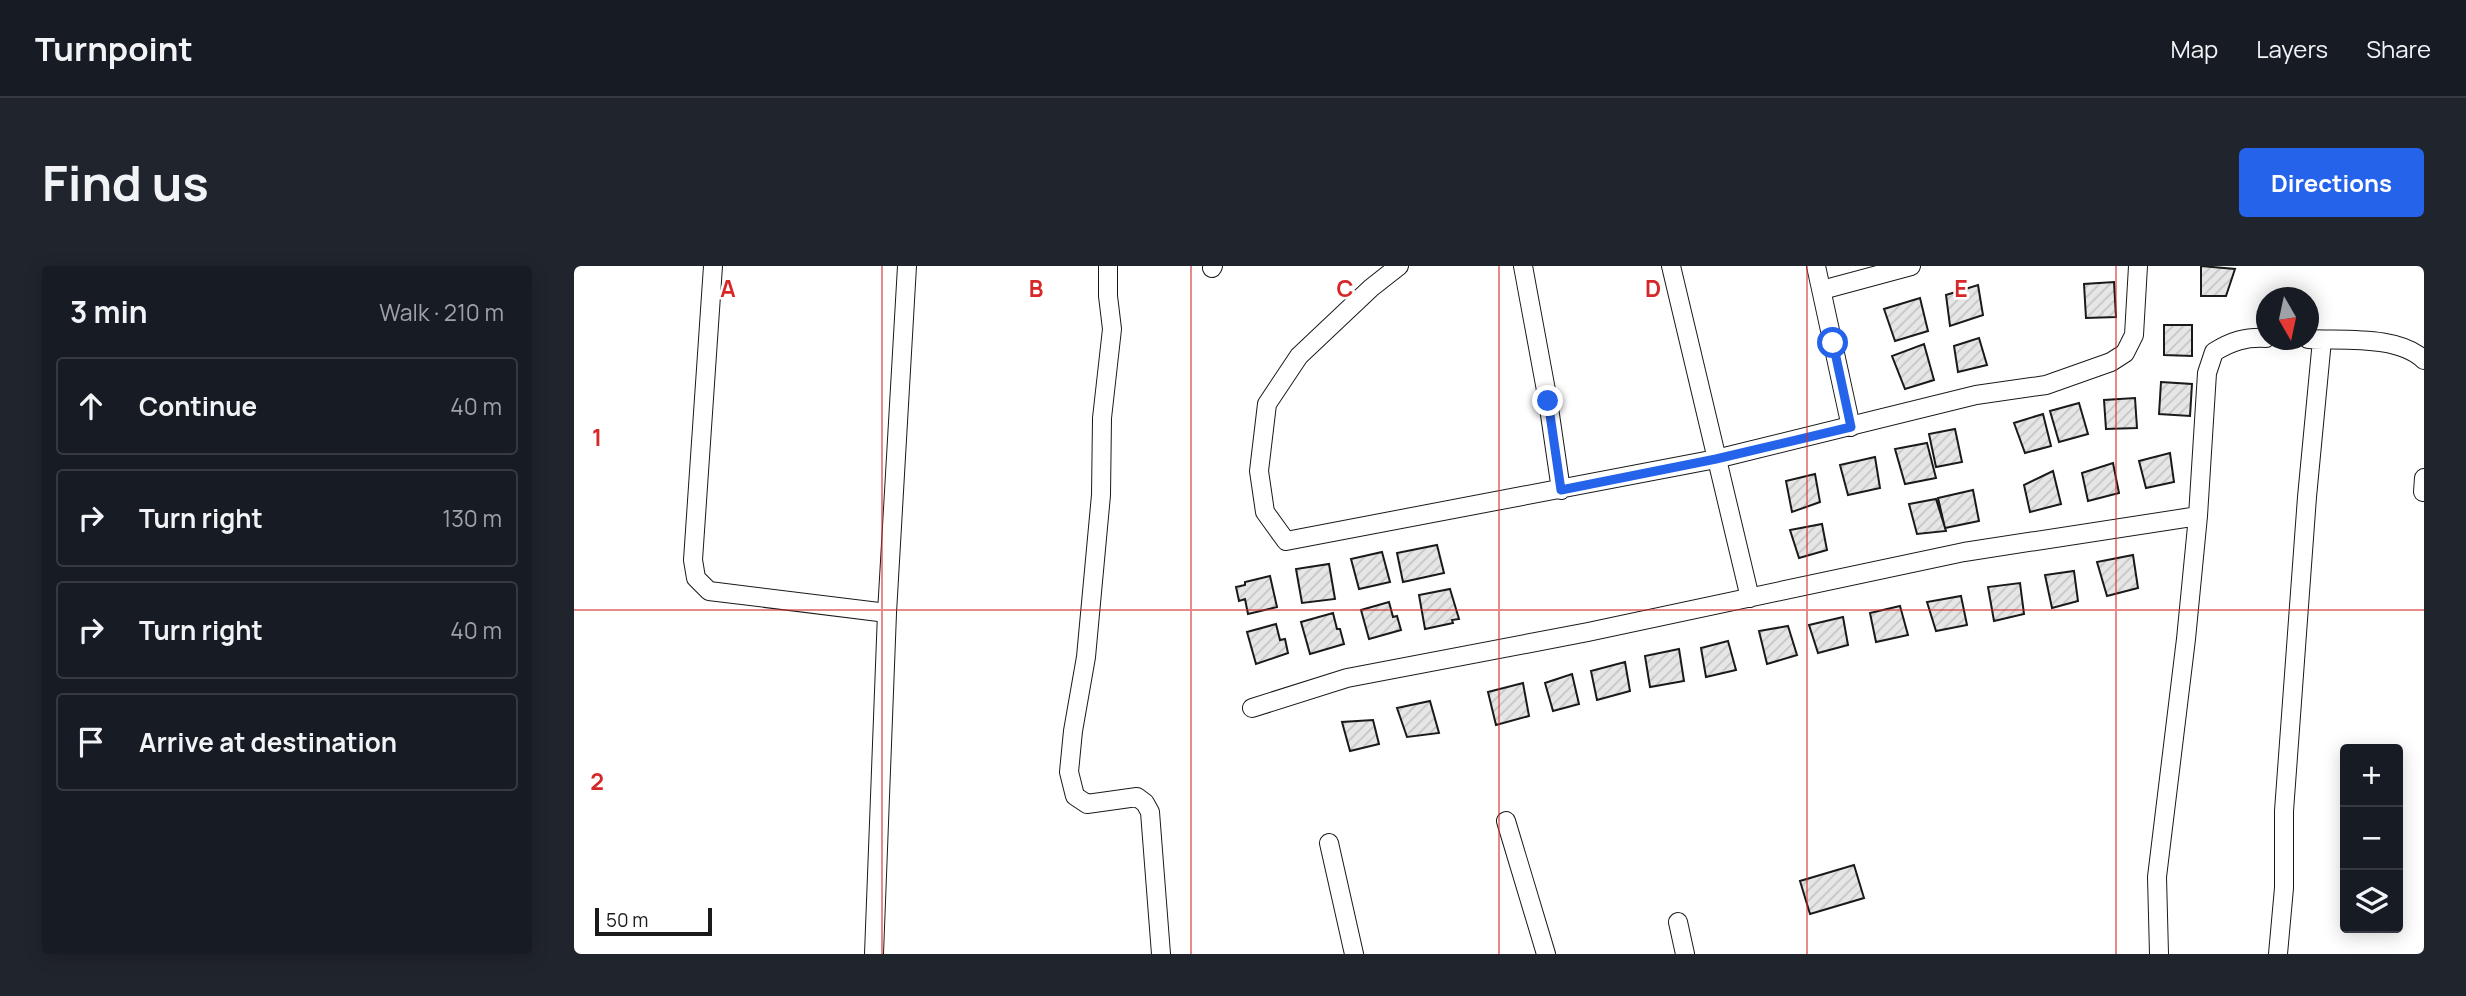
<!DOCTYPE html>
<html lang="en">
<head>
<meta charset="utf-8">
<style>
  body { margin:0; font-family:Manrope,sans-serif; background:#20242c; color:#f1f3f6 }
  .controls { position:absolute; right:21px; bottom:21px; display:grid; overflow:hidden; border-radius:7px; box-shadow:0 4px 18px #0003 }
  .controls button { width:63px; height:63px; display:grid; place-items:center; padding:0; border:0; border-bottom:2px solid #363941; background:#171b24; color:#f1f3f6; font:35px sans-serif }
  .compass { position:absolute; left:1682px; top:21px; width:63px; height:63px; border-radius:50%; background:#171b24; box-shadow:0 4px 18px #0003; rotate:171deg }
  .scale { position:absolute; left:21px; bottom:18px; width:117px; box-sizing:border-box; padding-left:7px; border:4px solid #1a1a1a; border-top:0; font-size:19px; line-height:24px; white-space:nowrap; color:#1a1a1a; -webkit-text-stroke:5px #fff; paint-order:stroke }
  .stop { position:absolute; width:21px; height:21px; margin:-16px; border:5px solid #2563eb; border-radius:50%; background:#fff }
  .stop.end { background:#2563eb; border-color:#fff; box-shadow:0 2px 7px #0008 }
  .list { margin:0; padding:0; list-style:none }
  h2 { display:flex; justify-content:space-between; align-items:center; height:91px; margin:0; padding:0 28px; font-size:30px }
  h2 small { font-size:23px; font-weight:400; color:#9ea1a6 }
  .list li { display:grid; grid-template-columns:46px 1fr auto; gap:21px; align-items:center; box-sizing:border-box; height:98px; margin:0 14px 14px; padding:0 14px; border:2px solid #363941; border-radius:7px }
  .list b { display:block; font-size:26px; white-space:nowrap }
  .list em { font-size:23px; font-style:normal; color:#9ea1a6 }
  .icon { flex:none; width:38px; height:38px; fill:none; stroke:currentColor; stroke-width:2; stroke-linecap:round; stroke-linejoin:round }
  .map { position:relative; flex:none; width:1850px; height:688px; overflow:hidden; border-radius:7px }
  header { display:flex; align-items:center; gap:42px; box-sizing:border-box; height:98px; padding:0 35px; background:#171b24; border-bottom:2px solid #363941 }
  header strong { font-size:33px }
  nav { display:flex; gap:38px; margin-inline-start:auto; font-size:24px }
  .intro { display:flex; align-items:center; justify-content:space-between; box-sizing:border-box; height:168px; padding:0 42px }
  h1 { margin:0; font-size:49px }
  .button { padding:18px 32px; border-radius:7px; background:#2563eb; color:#fff; font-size:24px; font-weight:700 }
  main { display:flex; gap:42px; padding:0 42px }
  aside { flex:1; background:#171b24; border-radius:7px; box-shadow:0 4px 18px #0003 }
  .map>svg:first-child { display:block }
  .building { fill:url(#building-hatch); stroke:#1a1a1a; stroke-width:2 }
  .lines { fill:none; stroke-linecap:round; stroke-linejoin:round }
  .minor-casing { stroke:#1a1a1a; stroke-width:20 }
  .minor { stroke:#fff; stroke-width:18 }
  .route { stroke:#2563eb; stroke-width:9 }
  .grid { fill:none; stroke:#d62828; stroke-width:2; stroke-opacity:0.55 }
  .grid-label { font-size:23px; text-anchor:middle; font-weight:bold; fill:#d62828; stroke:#fff; stroke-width:5; stroke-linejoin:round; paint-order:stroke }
</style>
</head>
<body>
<header>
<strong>Turnpoint</strong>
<nav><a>Map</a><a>Layers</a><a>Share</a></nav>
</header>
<div class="intro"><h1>Find us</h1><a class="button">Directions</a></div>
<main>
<aside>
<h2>3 min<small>Walk · 210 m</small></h2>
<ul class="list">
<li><svg class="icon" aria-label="ahead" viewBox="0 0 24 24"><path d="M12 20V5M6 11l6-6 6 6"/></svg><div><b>Continue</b></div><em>40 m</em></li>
<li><svg class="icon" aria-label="right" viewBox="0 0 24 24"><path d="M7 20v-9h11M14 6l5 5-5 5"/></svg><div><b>Turn right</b></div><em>130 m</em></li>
<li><svg class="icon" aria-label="right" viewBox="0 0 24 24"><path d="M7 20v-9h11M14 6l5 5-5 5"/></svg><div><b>Turn right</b></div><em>40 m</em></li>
<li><svg class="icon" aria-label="arrive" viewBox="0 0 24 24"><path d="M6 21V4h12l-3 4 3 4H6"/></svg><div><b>Arrive at destination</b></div></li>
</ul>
</aside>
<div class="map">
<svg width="1850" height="688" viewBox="0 0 1850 688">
  <defs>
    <pattern id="building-hatch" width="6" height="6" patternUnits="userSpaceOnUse" patternTransform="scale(1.75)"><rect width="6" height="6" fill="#e6e6e6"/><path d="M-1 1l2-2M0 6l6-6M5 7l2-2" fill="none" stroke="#c5c5c5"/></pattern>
  </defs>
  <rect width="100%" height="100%" fill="#fff"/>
  <path class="building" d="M1627 0 1661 3 1652 30H1627Z
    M1540 16 1542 51 1512 52 1510 18Z
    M1404 19 1409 49 1376 60 1372 29Z
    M1346 32 1354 65 1321 75 1310 43Z
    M1590 59H1618V90L1590 89Z
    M1405 72 1413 99 1384 106 1380 80Z
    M1350 78 1360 114 1331 123 1318 90Z
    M1587 116 1618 118 1616 150 1585 148Z
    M1561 132 1563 162 1532 163 1530 134Z
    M1505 137 1514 168 1485 176 1476 145Z
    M1469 148 1477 180 1451 187 1440 157Z
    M1381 163 1388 196 1362 201 1355 168Z
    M1353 177 1362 212 1331 218 1321 183Z
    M1596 187 1600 216 1572 222 1565 195Z
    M1301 191 1306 222 1274 229 1266 199Z
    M1539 197 1545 227 1514 235 1508 207Z
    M1479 205 1487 238 1456 246 1450 219Z
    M1241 208 1246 236 1218 246 1212 215Z
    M1399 224 1405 255 1371 262 1364 232Z
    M1362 233 1372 265 1343 268 1335 238Z
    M1248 258 1253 284 1225 292 1216 264Z
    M863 279 870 307 829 316 823 287Z
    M808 286 816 316 785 323 777 293Z
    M1559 289 1564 322 1533 330 1523 296Z
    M755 298 761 333 728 337 722 303Z
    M1500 305 1504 335 1478 342 1471 309Z
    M696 310 703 341 674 348 671 333 665 335 662 321 671 319V316Z
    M1446 317 1450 348 1420 355 1414 321Z
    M876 323 885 353 878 354 879 357 851 363 845 329Z
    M1387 330 1393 359 1362 365 1353 336Z
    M815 336 819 351 823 350 827 364 795 373 787 344Z
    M1326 340 1334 369 1302 376 1296 347Z
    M759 347 763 363H766L770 378 736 388 727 356Z
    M1269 351 1274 379 1244 387 1235 359Z
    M702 358 706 374 711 373 714 387 682 398 673 366Z
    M1214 360 1223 389 1193 398 1185 365Z
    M1154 375 1162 404 1132 411 1127 382Z
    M1105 383 1110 415 1076 421 1071 390Z
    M1051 396 1056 425 1023 434 1017 405Z
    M998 408 1005 438 979 445 971 417Z
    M949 417 955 450 922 459 914 426Z
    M856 435 865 467 833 471 823 442Z
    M799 454 805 478 776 485 768 456Z
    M1280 599 1290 632 1236 648 1226 615Z"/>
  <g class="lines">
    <g class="minor-casing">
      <path id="minor" d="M139 0 119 294 122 312 135 325 313 347
        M534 0V30L538 63 528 152 527 229 512 391 499 465 495 506 501 530 513 538 563 531 571 537 576 546 587 688
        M825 0 797 22 725 90 693 138 685 205 691 246 712 275 1142 193 1402 129 1472 119 1537 96 1551 87 1560 69 1564 0
        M949 0 974 135 987 224
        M1097 0 1176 332
        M1242 0 1277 161
        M638 2 639 0
        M1248 24 1337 0
        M1734 73C1769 75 1824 69 1850 94
        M1849 226 1850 212
        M678 442 773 412 1014 366 1390 286 1624 250
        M932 555 972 688
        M755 577 780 688
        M1104 656 1111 688
        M300 688 313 347 333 0
        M1585 688 1583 611 1612 373 1624 250 1633 107 1640 86C1658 75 1671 71 1692 72
        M1704 688 1710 622V545L1733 231 1748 74"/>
    </g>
    <use href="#minor" class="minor"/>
  </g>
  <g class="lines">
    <path class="route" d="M974 135 987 224 1142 193 1277 161 1259 77"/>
  </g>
  <path class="grid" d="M308 0V688M617 0V688M925 0V688M1233 0V688M1542 0V688M0 344H1850"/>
  <g class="grid-label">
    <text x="154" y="31">A</text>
    <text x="462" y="31">B</text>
    <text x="771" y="31">C</text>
    <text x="1079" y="31">D</text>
    <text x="1387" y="31">E</text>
    <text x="23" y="180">1</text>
    <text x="23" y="524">2</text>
  </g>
</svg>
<div class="controls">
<button>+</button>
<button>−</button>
<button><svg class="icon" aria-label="layers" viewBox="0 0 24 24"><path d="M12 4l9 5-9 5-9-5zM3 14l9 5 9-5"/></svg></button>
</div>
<svg class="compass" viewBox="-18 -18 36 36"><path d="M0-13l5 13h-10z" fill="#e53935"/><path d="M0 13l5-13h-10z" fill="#9ea1a6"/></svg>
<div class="scale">50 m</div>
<div class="stop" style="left:1259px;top:77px"></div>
<div class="stop end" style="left:974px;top:135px"></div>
</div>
</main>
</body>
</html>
